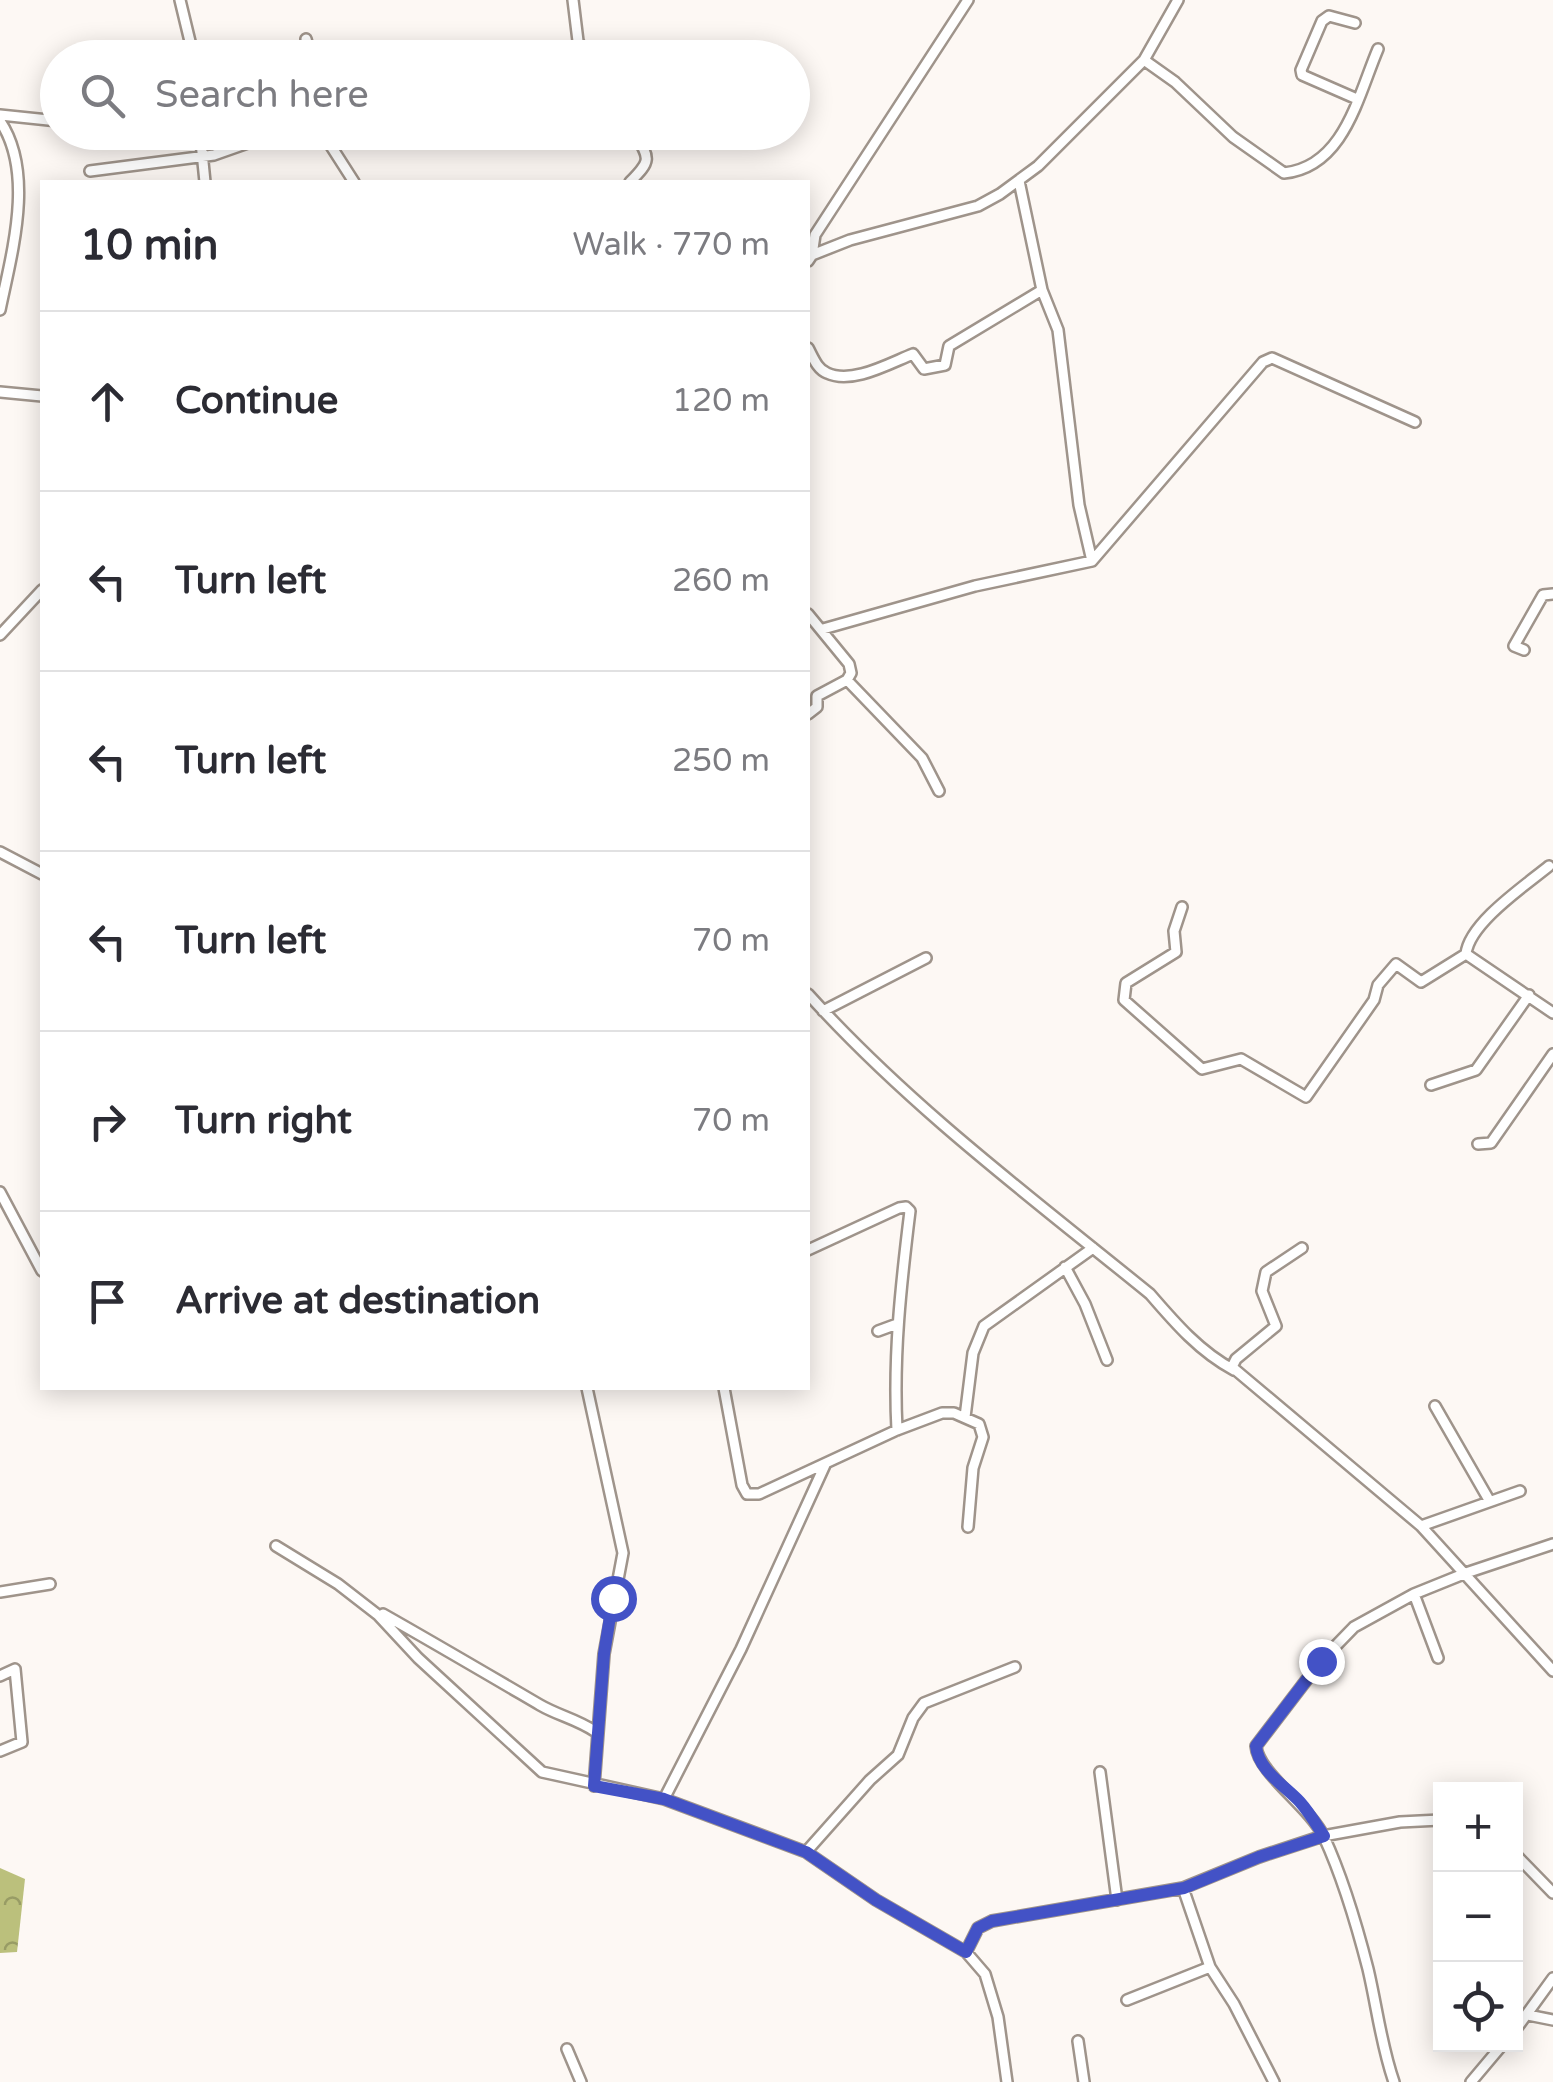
<!DOCTYPE html>
<html lang="en">
<head>
<meta charset="utf-8">
<style>
  body { margin:0; font-family:"Varela Round",sans-serif; background:#f7f7f7; color:#2b2b33 }
  .controls { position:absolute; right:30px; bottom:30px; display:grid; overflow:hidden; border-radius:0px; box-shadow:0 5px 25px #0003 }
  .controls button { width:90px; height:90px; display:grid; place-items:center; padding:0; border:0; border-bottom:2px solid #e1e1e2; background:#fff; color:#2b2b33; font:50px sans-serif }
  .stop { position:absolute; width:30px; height:30px; margin:-22px; border:8px solid #4352c6; border-radius:50%; background:#fff }
  .stop.end { background:#4352c6; border-color:#fff; box-shadow:0 2px 10px #0008 }
  .list { margin:0; padding:0; list-style:none }
  h2 { display:flex; justify-content:space-between; align-items:center; height:130px; margin:0; padding:0 40px; font-size:42px }
  h2 small { font-size:32px; font-weight:400; color:#7c7c81 }
  .list li { display:grid; grid-template-columns:65px 1fr auto; gap:30px; align-items:center; box-sizing:border-box; height:180px; padding:0 40px; border-top:2px solid #e1e1e2 }
  .list b { display:block; font-size:38px; white-space:nowrap }
  .list em { font-size:32px; font-style:normal; color:#7c7c81 }
  .icon { flex:none; width:55px; height:55px; fill:none; stroke:currentColor; stroke-width:2; stroke-linecap:round; stroke-linejoin:round }
  .map { position:relative; flex:none; width:1553px; height:2082px; overflow:hidden }
  .search { position:absolute; background:#fff; box-shadow:0 5px 25px #0003; left:40px; top:40px; width:770px; height:110px; display:flex; align-items:center; gap:25px; box-sizing:border-box; padding:0 35px; border-radius:55px; color:#7c7c81; font-size:38px }
  .panel { position:absolute; background:#fff; box-shadow:0 5px 25px #0003; left:40px; top:180px; width:770px; height:1210px; border-radius:0px }
  .map>svg:first-child { display:block }
  .forest { fill:url(#forest-crowns) }
  .lines { fill:none; stroke-linecap:round; stroke-linejoin:round }
  .minor-casing { stroke:#9f948b; stroke-width:14 }
  .minor { stroke:#fff; stroke-width:9 }
  .route { stroke:#4352c6; stroke-width:12 }
</style>
</head>
<body>
<div class="map">
<svg width="1553" height="2082" viewBox="0 0 1553 2082">
  <defs>
    <pattern id="forest-crowns" width="20" height="18" patternUnits="userSpaceOnUse" patternTransform="scale(2.5)"><rect width="20" height="18" fill="#bbc07c"/><path d="M2 6a3 3 0 1 1 6 0M12 15a3 3 0 1 1 6 0" fill="none" stroke="#989c65"/></pattern>
  </defs>
  <rect width="100%" height="100%" fill="#fdf8f4"/>
  <path class="forest" d="M0 1868 25 1879 17 1952 0 1953Z"/>
  <g class="lines">
    <g class="minor-casing">
      <path id="minor" d="M180 0 194 58
        M573 0 578 41 587 58
        M1355 23 1329 16 1322 21 1301 70 1302 75 1357 99
        M306 39 311 58
        M1144 60 1175 82 1233 137 1284 173C1344 167 1358 96 1378 49
        M0 115 58 121
        M0 121C35 173 12 252 0 310
        M200 132 205 182
        M322 132 354 182
        M90 171 214 155 279 132
        M1019 181 1042 290 1058 330 1079 505 1092 561
        M630 182C652 160 650 159 634 132
        M812 255 815 235 968 0
        M808 261 812 255 850 240 978 206 1000 194 1038 166 1144 60 1178 0
        M808 348C813 357 817 369 827 373 852 385 890 363 913 354L924 369 945 365 949 346 1042 290
        M0 392 42 396
        M808 614 849 664 851 673 847 680 817 696V707L808 714
        M823 629 975 586 1092 561 1263 362 1272 358 1415 422
        M0 635 42 590
        M1524 650 1514 646 1543 595 1553 594
        M847 680 922 758 939 791
        M0 852 42 874
        M1549 866C1526 885 1469 923 1466 954L1553 1013
        M1182 907 1174 931 1176 952 1126 983 1124 1000 1202 1069 1241 1059 1306 1097 1374 1000 1378 985 1396 964 1421 982 1466 954
        M808 994C910 1107 1032 1198 1150 1294 1175 1323 1200 1352 1234 1370
        M823 1011 926 958
        M1431 1085 1476 1070 1529 995
        M1478 1144 1491 1143 1553 1054
        M0 1192 42 1271
        M1302 1248 1266 1272 1262 1291 1276 1326 1236 1359 1232 1367 1421 1526
        M808 1250 899 1208 906 1207 910 1211C901 1284 893 1356 897 1430
        M1065 1267 1085 1304 1107 1360
        M878 1331 897 1324
        M587 1388 623 1553 604 1654 594 1786
        M724 1388 742 1485 747 1494H759L897 1430 942 1413H954L979 1424 983 1437 973 1468 968 1527
        M1435 1406 1489 1500
        M965 1417 973 1353 984 1326 1093 1248
        M1520 1491 1421 1526 1553 1671
        M276 1546 338 1584 378 1615 418 1658 542 1772 664 1799 806 1852 876 1900 966 1952 985 1974 998 2017 1007 2082
        M0 1592 50 1584
        M1414 1594 1438 1658
        M383 1614C436 1644 487 1674 540 1705 559 1716 577 1719 596 1732
        M0 1676 15 1669 22 1742 0 1751
        M1100 1772 1117 1900
        M664 1799 741 1649 825 1465
        M806 1852 870 1780 898 1755 913 1718 924 1703 1015 1667
        M1516 1855 1553 1893
        M1183 1888 1210 1967 1234 2004 1274 2082
        M966 1952 978 1928 992 1921 1183 1888 1259 1857 1323 1836 1400 1822 1440 1820
        M1127 2000 1210 1967
        M1528 2015 1553 2020
        M1516 2029 1553 1978
        M1078 2041 1084 2082
        M567 2049 581 2082
        M1394 2082C1381 2045 1377 2007 1368 1969 1357 1926 1343 1878 1324 1837 1310 1807 1258 1773 1256 1746L1321 1661 1354 1627 1414 1594 1466 1573 1553 1544
        M1471 2082 1503 2044"/>
    </g>
    <use href="#minor" class="minor"/>
  </g>
  <g class="lines">
    <path class="route" d="M613 1598 604 1654 594 1786 664 1799 806 1852 876 1900 966 1952 978 1928 992 1921 1184 1888 1259 1857 1324 1836C1316 1824 1309 1812 1300 1802 1285 1786 1258 1770 1256 1746L1321 1661"/>
  </g>
</svg>
<div class="controls">
<button>+</button>
<button>−</button>
<button><svg class="icon" aria-label="locate" viewBox="0 0 24 24"><circle cx="12" cy="12" r="6"/><path d="M12 2v4M12 18v4M2 12h4M18 12h4"/></svg></button>
</div>
<div class="stop" style="left:613px;top:1598px"></div>
<div class="stop end" style="left:1321px;top:1661px"></div>
<div class="search"><svg class="icon" aria-label="search" viewBox="0 0 24 24"><circle cx="10" cy="10" r="6"/><path d="M15 15l6 6"/></svg>Search here</div>
<section class="panel">
<h2>10 min<small>Walk · 770 m</small></h2>
<ul class="list">
<li><svg class="icon" aria-label="ahead" viewBox="0 0 24 24"><path d="M12 20V5M6 11l6-6 6 6"/></svg><div><b>Continue</b></div><em>120 m</em></li>
<li><svg class="icon" aria-label="left" viewBox="0 0 24 24"><path d="M17 20v-9H6M10 6l-5 5 5 5"/></svg><div><b>Turn left</b></div><em>260 m</em></li>
<li><svg class="icon" aria-label="left" viewBox="0 0 24 24"><path d="M17 20v-9H6M10 6l-5 5 5 5"/></svg><div><b>Turn left</b></div><em>250 m</em></li>
<li><svg class="icon" aria-label="left" viewBox="0 0 24 24"><path d="M17 20v-9H6M10 6l-5 5 5 5"/></svg><div><b>Turn left</b></div><em>70 m</em></li>
<li><svg class="icon" aria-label="right" viewBox="0 0 24 24"><path d="M7 20v-9h11M14 6l5 5-5 5"/></svg><div><b>Turn right</b></div><em>70 m</em></li>
<li><svg class="icon" aria-label="arrive" viewBox="0 0 24 24"><path d="M6 21V4h12l-3 4 3 4H6"/></svg><div><b>Arrive at destination</b></div></li>
</ul>
</section>
</div>
</body>
</html>
